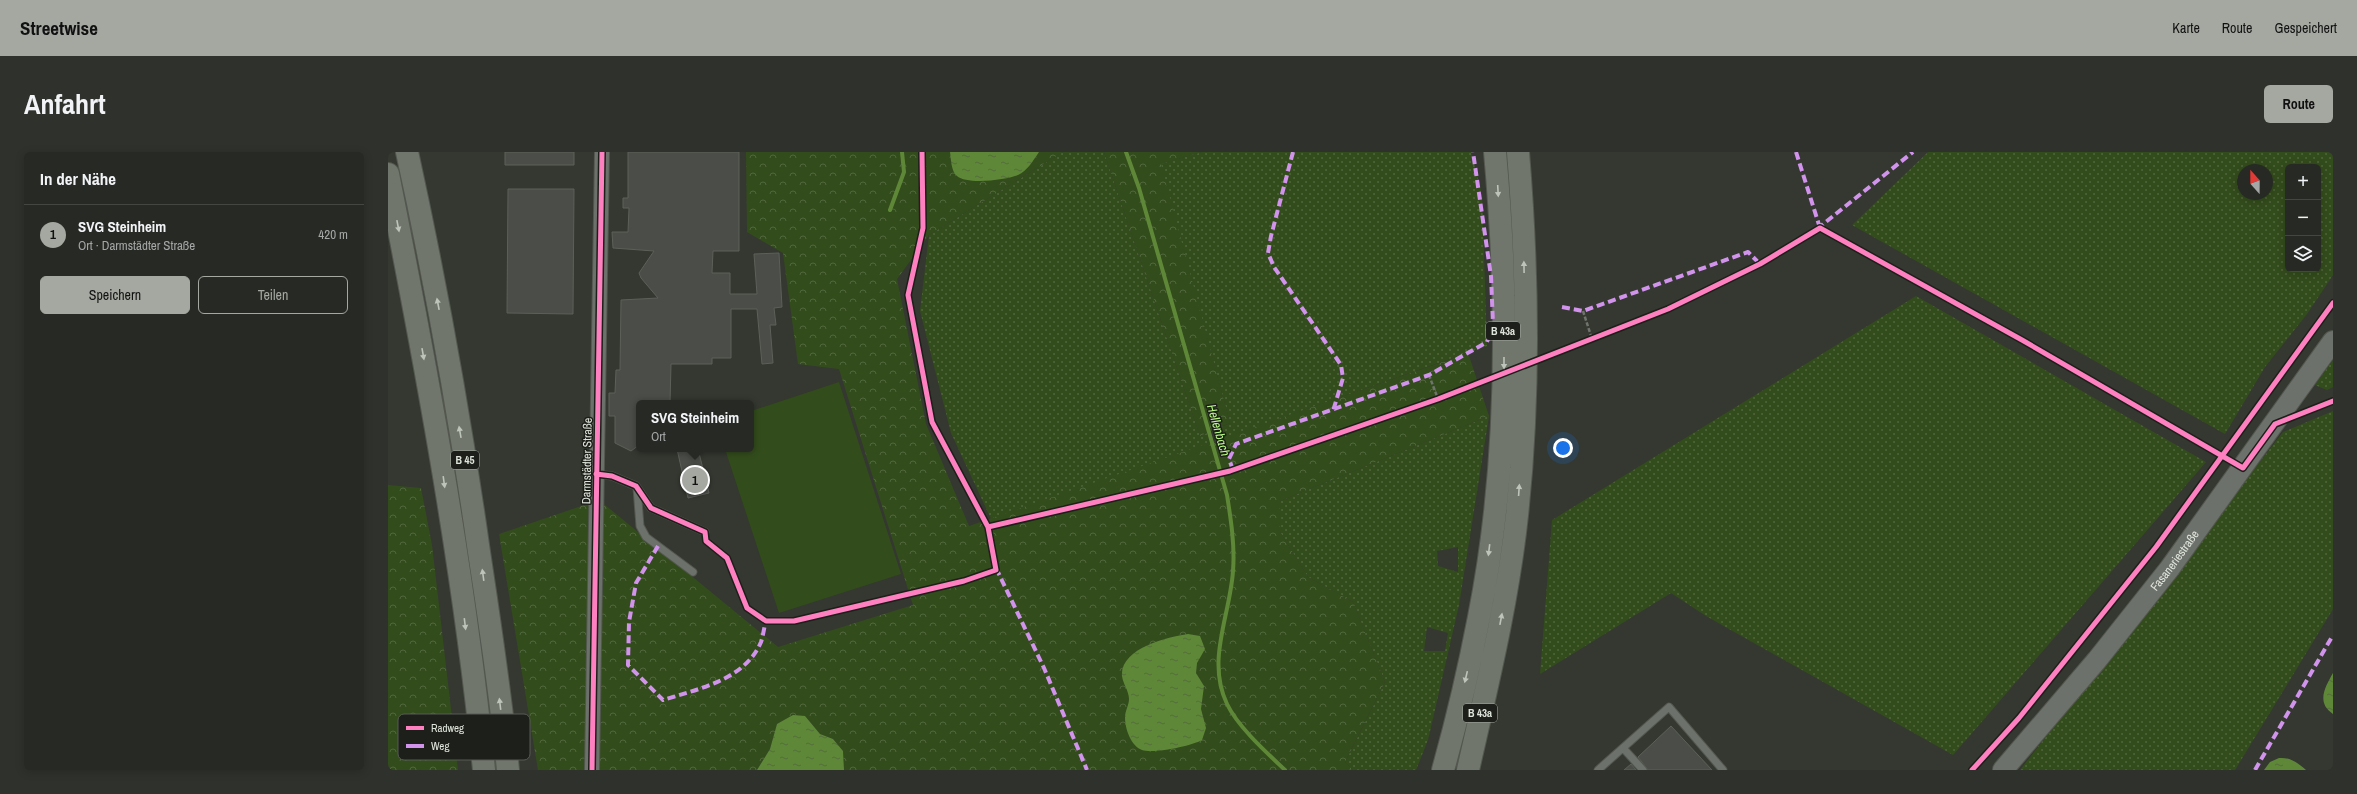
<!DOCTYPE html>
<html lang="de">
<head>
<meta charset="utf-8">
<style>
  body { margin:0; font-family:"Archivo Narrow",sans-serif; background:#2f322c; color:#f1f3f6 }
  .controls { position:absolute; right:12px; top:12px; display:grid; overflow:hidden; border-radius:6px; box-shadow:0 2px 10px #0003 }
  .controls button { width:36px; height:36px; display:grid; place-items:center; padding:0; border:0; border-bottom:1px solid #434641; background:#272a24; color:#f1f3f6; font:20px sans-serif }
  .compass { position:absolute; left:1849px; top:12px; width:36px; height:36px; border-radius:50%; background:#272a24; box-shadow:0 2px 10px #0003; rotate:339deg }
  .you { position:absolute; left:1175px; top:296px; width:14px; height:14px; margin:-10px; border:3px solid #fff; border-radius:50%; background:#1a73e8; box-shadow:0 0 0 6px #1a73e833 }
  .badge { display:grid; place-items:center; width:26px; height:26px; border-radius:50%; background:#a4a8a0; color:#111; font-size:13px; font-weight:700 }
  .pin { position:absolute; translate:-50% -50%; border:2px solid #fff; box-shadow:0 1px 4px #0006 }
  .popup { position:absolute; left:248px; top:248px; width:118px; height:52px; box-sizing:border-box; display:grid; place-content:center; border-radius:6px; background:#272a24; filter:drop-shadow(0 1px 3px #0005); font-size:13px; white-space:nowrap; color:#a4a7a6 }
  .popup b { font-size:15px; color:#f1f3f6 }
  .popup::after { content:''; position:absolute; left:50%; top:100%; margin-left:-8px; border:8px solid transparent; border-top-color:#272a24 }
  .list { margin:0; padding:0; list-style:none }
  h2 { display:flex; justify-content:space-between; align-items:center; height:52px; margin:0; padding:0 16px; font-size:17px }
  h2 small { font-size:13px; font-weight:400; color:#a4a7a6 }
  .list li { display:grid; grid-template-columns:26px 1fr auto; gap:12px; align-items:center; box-sizing:border-box; height:60px; padding:0 16px; border-top:1px solid #434641 }
  .list b { display:block; font-size:15px; white-space:nowrap }
  .list p { margin:0; font-size:13px; white-space:nowrap; color:#a4a7a6 }
  .list em { font-size:13px; font-style:normal; color:#a4a7a6 }
  .actions { display:flex; gap:8px; padding:12px 16px }
  .actions a { flex:1; padding:9px 0; border:1px solid #a4a8a0; border-radius:6px; text-align:center; font-size:14px; color:#a4a8a0 }
  .actions .main { background:#a4a8a0; color:#111 }
  .icon { flex:none; width:22px; height:22px; fill:none; stroke:currentColor; stroke-width:2; stroke-linecap:round; stroke-linejoin:round }
  .map { position:relative; flex:none; width:1945px; height:618px; overflow:hidden; border-radius:6px }
  header { display:flex; align-items:center; gap:24px; box-sizing:border-box; height:56px; padding:0 20px; background:#a4a8a0; color:#111 }
  header strong { font-size:19px }
  nav { display:flex; gap:22px; margin-inline-start:auto; font-size:14px }
  .intro { display:flex; align-items:center; justify-content:space-between; box-sizing:border-box; height:96px; padding:0 24px }
  h1 { margin:0; font-size:28px }
  .button { padding:10px 18px; border-radius:6px; background:#a4a8a0; color:#111; font-size:14px; font-weight:700 }
  main { display:flex; gap:24px; padding:0 24px }
  aside { flex:1; background:#272a24; border-radius:6px; box-shadow:0 2px 10px #0003 }
  .map>svg:first-child { display:block }
  .grass { fill:url(#grass-dots); fill-rule:evenodd }
  .forest { fill:url(#forest-crowns) }
  .park { fill:#334c1c }
  .water { fill:url(#water-ripples) }
  .lines { fill:none; stroke-linecap:round; stroke-linejoin:round }
  .stream { stroke:#5e8838; stroke-width:4 }
  .building { fill:#4b4e48; stroke:#5c6059 }
  .lane-casing { stroke:#53574f; stroke-width:9 }
  .street-casing { stroke:#53574f; stroke-width:16 }
  .secondary-casing { stroke:#53574f; stroke-width:22 }
  .highway-casing { stroke:#53574f; stroke-width:24 }
  .path { stroke:#70746e; stroke-width:2.5; stroke-dasharray:4 2; stroke-linecap:butt }
  .lane { stroke:#6d716b; stroke-width:7 }
  .street { stroke:#6d716b; stroke-width:14 }
  .secondary { stroke:#6d716b; stroke-width:20 }
  .highway { stroke:#70766c; stroke-width:22 }
  .quiet { stroke:#d193ec; stroke-width:4; stroke-dasharray:8 4; stroke-linecap:butt }
  .cycleway-casing { stroke:#1d201a; stroke-width:8 }
  .cycleway { stroke:#ff80c0; stroke-width:5 }
  .oneway { fill:#bec4ba }
  .labels { text-anchor:middle; stroke-width:3; stroke-linejoin:round; paint-order:stroke }
  .shield { fill:#1d201a; stroke:#a6aaa2; stroke-width:1 }
  .shield-label { font-size:11px; font-weight:bold; fill:#e0e5dc }
  .street-label { font-size:12px; fill:#e0e5dc; stroke:#1d201a }
  .water-label { font-size:13px; font-style:italic; fill:#b8f785; stroke:#1d201a }
  .key { fill:#1d201a; stroke:#585b54; stroke-width:1 }
  .key-label { font-size:11px; fill:#e0e5dc }
</style>
</head>
<body>
<header>
<strong>Streetwise</strong>
<nav><a>Karte</a><a>Route</a><a>Gespeichert</a></nav>
</header>
<div class="intro"><h1>Anfahrt</h1><a class="button">Route</a></div>
<main>
<aside>
<h2>In der Nähe<small></small></h2>
<ul class="list">
<li><span class="badge">1</span><div><b>SVG Steinheim</b><p>Ort · Darmstädter Straße</p></div><em>420 m</em></li>
</ul>
<div class="actions"><a class="main">Speichern</a><a>Teilen</a></div>
</aside>
<div class="map">
<svg width="1945" height="618" viewBox="0 0 1945 618">
  <defs>
    <pattern id="grass-dots" width="8" height="8" patternUnits="userSpaceOnUse"><rect width="8" height="8" fill="#334c1c"/><path d="M2 2h.1M6 6h.1" fill="none" stroke="#50663c" stroke-width="1.8" stroke-linecap="round"/></pattern>
    <pattern id="forest-crowns" width="20" height="18" patternUnits="userSpaceOnUse"><rect width="20" height="18" fill="#334c1c"/><path d="M2 6a3 3 0 1 1 6 0M12 15a3 3 0 1 1 6 0" fill="none" stroke="#50663c"/></pattern>
    <pattern id="water-ripples" width="26" height="14" patternUnits="userSpaceOnUse"><rect width="26" height="14" fill="#5e8838"/><path d="M2 4q2-2 4 0t4 0M15 11q2-2 4 0t4 0" fill="none" stroke="#536d3c"/></pattern>
  </defs>
  <rect width="100%" height="100%" fill="#343830"/>
  <path class="grass" d="M675 0H716L812 284 819 281 822 291 603 367 563 281 532 159 541 83Z
    M814 0H1083L1094 43 1099 194 828 289 825 279 842 271 772 12Z
    M1540 0H1945V123L1919 162 1877 215 1837 282 1464 73ZM1900 15H1930V117H1900ZM1855 18H1879V42H1855Z
    M1528 144 1818 310 1565 603 1318 464 1283 441 1152 522 1164 368Z
    M1945 208V235L1939 238 1927 233Z
    M1945 259V457L1847 618H1632L1895 280Z
    M1101 264 1071 453 1040 588 1028 618H965L957 610 997 530 965 450 920 425 892 380V349ZM1070 395V420L1050 414 1049 399ZM1039 475 1060 481 1057 499H1036Z"/>
  <path class="forest" d="M358 0H562L566 20 645 9 651 0H675L541 83 509 127 538 272 581 374 1080 201 1101 264 892 349V380L920 425 965 450 997 530 957 610 965 618H456L455 599 445 587 432 582 417 564 389 572 382 597 369 618H150L111 382 211 348 390 495 525 453 451 217 410 212 395 101 359 80Z
    M716 0H814L773 12 842 271 812 284Z
    M0 333 33 336 44 393 70 618H0Z"/>
  <path class="park" d="M451 230 513 422 391 461 337 297H363V259Z"/>
  <path class="water" d="M562 0H651C645 9 639 19 630 23 618 28 579 33 569 24 563 19 563 7 562 0Z
    M800 482 812 484 817 497 809 511 808 521 816 534 813 557 818 576 814 588C803 594 766 602 754 598 743 594 737 577 737 565 737 559 741 553 741 547 741 539 735 532 734 524 732 496 780 485 800 482Z
    M1945 521V562C1928 551 1937 535 1945 521Z
    M405 563 417 564 432 582 445 587 455 599 456 618H369L382 597 389 572Z
    M1891 606C1902 605 1910 611 1918 618H1876L1882 610Z"/>
  <g class="lines">
    <path class="stream" d="M738 0 751 36 839 343C843 368 847 394 845 419 842 464 818 508 839 552 850 575 879 601 897 618
      M502 58 516 20 514 0"/>
  </g>
  <path class="building" d="M117 0H186V13H117Z
    M240 0H351V99H325L324 121H342V142H369L366 102 391 101 394 155 386 156 388 173H382L385 211 374 212 369 157H343V206H324V212H283L282 251H251V293L243 299 227 291V264H221V241H227L228 218H232L233 148 270 146 253 126 251 121 266 99 225 96 224 80H240L241 56H235V46H240Z
    M120 37H186L185 162 119 161Z
    M289 297H310L321 341 300 346Z
    M1283 574 1324 618H1260L1250 605Z
    M1243 612 1248 618H1236Z"/>
  <g class="lines">
    <g class="lane-casing">
      <path id="lane" d="M208 322 224 324 248 334 263 356 317 380
        M249 336 252 374 258 385 305 420
        M1235 596 1255 618
        M1210 618 1281 555 1335 618"/>
    </g>
    <g class="street-casing">
      <path id="street" d="M204 618 214 0"/>
    </g>
    <g class="secondary-casing">
      <g id="secondary">
        <path id="s1" d="M1615 618 1709 508 1782 416 1945 189"/>
      </g>
    </g>
    <g class="highway-casing">
      <path id="highway" d="M19 0C48 132 72 266 91 400 102 472 113 545 120 618
        M0 22C39 219 76 418 96 618
        M1055 618C1069 568 1081 517 1091 465 1121 314 1121 154 1107 0
        M1080 618C1099 534 1120 449 1129 363 1142 242 1140 121 1130 0"/>
    </g>
    <path class="path" d="M1195 159 1204 187
      M1041 223 1050 247"/>
    <use href="#lane" class="lane"/>
    <use href="#street" class="street"/>
    <use href="#secondary" class="secondary"/>
    <use href="#highway" class="highway"/>
    <path class="quiet" d="M905 0 883 84 880 101 886 115 953 213 955 226 945 259
      M1408 0 1432 76
      M1429 77 1525 0
      M1174 155 1195 159 1360 100 1372 112
      M845 318 841 307 848 292 1041 223 1099 190 1105 172 1103 124 1085 0
      M270 394 248 431 241 470 240 513 275 548C310 537 357 528 373 490 375 484 376 476 378 469
      M608 416 656 516 699 618
      M1867 618 1945 483"/>
    <g class="cycleway-casing">
      <path id="cycleway" d="M208 322 224 324 248 334 263 356 317 380 318 389 339 406 359 456 378 469H406L576 429 608 418 600 375 544 270 520 143 535 76 534 0
        M600 375 842 319 1050 247 1280 157 1372 112 1432 76 1634 188 1855 316 1887 272 1945 249
        M204 618 214 0
        M1584 618 1631 566 1768 395 1945 151"/>
    </g>
    <use href="#cycleway" class="cycleway"/>
  </g>
  <defs><path id="oneway-solid" d="M-6-.8H1V-3.2L6.5 0L1 3.2V.8H-6Z"/></defs>
  <g class="oneway">
    <use href="#oneway-solid" transform="translate(1110 39) rotate(87)"/>
    <use href="#oneway-solid" transform="translate(10 74) rotate(79)"/>
    <use href="#oneway-solid" transform="translate(1136 115) rotate(-91)"/>
    <use href="#oneway-solid" transform="translate(50 152) rotate(-101)"/>
    <use href="#oneway-solid" transform="translate(35 202) rotate(80)"/>
    <use href="#oneway-solid" transform="translate(1116 211) rotate(90)"/>
    <use href="#oneway-solid" transform="translate(72 280) rotate(-100)"/>
    <use href="#oneway-solid" transform="translate(56 330) rotate(82)"/>
    <use href="#oneway-solid" transform="translate(1131 338) rotate(-86)"/>
    <use href="#oneway-solid" transform="translate(1101 398) rotate(97)"/>
    <use href="#oneway-solid" transform="translate(95 423) rotate(-98)"/>
    <use href="#oneway-solid" transform="translate(1113 467) rotate(-79)"/>
    <use href="#oneway-solid" transform="translate(77 472) rotate(83)"/>
    <use href="#oneway-solid" transform="translate(1078 525) rotate(103)"/>
    <use href="#oneway-solid" transform="translate(112 552) rotate(-97)"/>
  </g>
  <g class="labels">
    <g class="shield">
      <rect x="1098" y="170" width="34" height="18" rx="3"/>
      <rect x="63" y="299" width="28" height="18" rx="3"/>
      <rect x="1075" y="552" width="34" height="18" rx="3"/>
    </g>
    <g class="shield-label">
      <text x="1115" y="183">B 43a</text>
      <text x="77" y="312">B 45</text>
      <text x="1092" y="565">B 43a</text>
    </g>
    <g class="street-label">
      <text transform="translate(199 309) rotate(-89)" y="4">Darmstädter Straße</text>
      <text dy="4" stroke="none"><textPath href="#s1" startOffset="271">Fasaneriestraße</textPath></text>
    </g>
    <g class="water-label">
      <text transform="translate(831 278) rotate(74)" y="5">Hellenbach</text>
    </g>
  </g>
  <rect x="10" y="562" width="132" height="46" rx="6" class="key"/>
  <rect x="18" y="574" width="18" height="4" fill="#ff80c0"/>
  <rect x="18" y="592" width="18" height="4" fill="#d193ec"/>
  <g class="key-label">
    <text x="43" y="580">Radweg</text>
    <text x="43" y="598">Weg</text>
  </g>
</svg>
<div class="controls">
<button>+</button>
<button>−</button>
<button><svg class="icon" aria-label="layers" viewBox="0 0 24 24"><path d="M12 4l9 5-9 5-9-5zM3 14l9 5 9-5"/></svg></button>
</div>
<svg class="compass" viewBox="-18 -18 36 36"><path d="M0-13l5 13h-10z" fill="#e53935"/><path d="M0 13l5-13h-10z" fill="#a4a7a6"/></svg>
<div class="you"></div>
<div class="pin badge" style="left:307px;top:328px">1</div>
<div class="popup"><b>SVG Steinheim</b>Ort</div>
</div>
</main>
</body>
</html>
